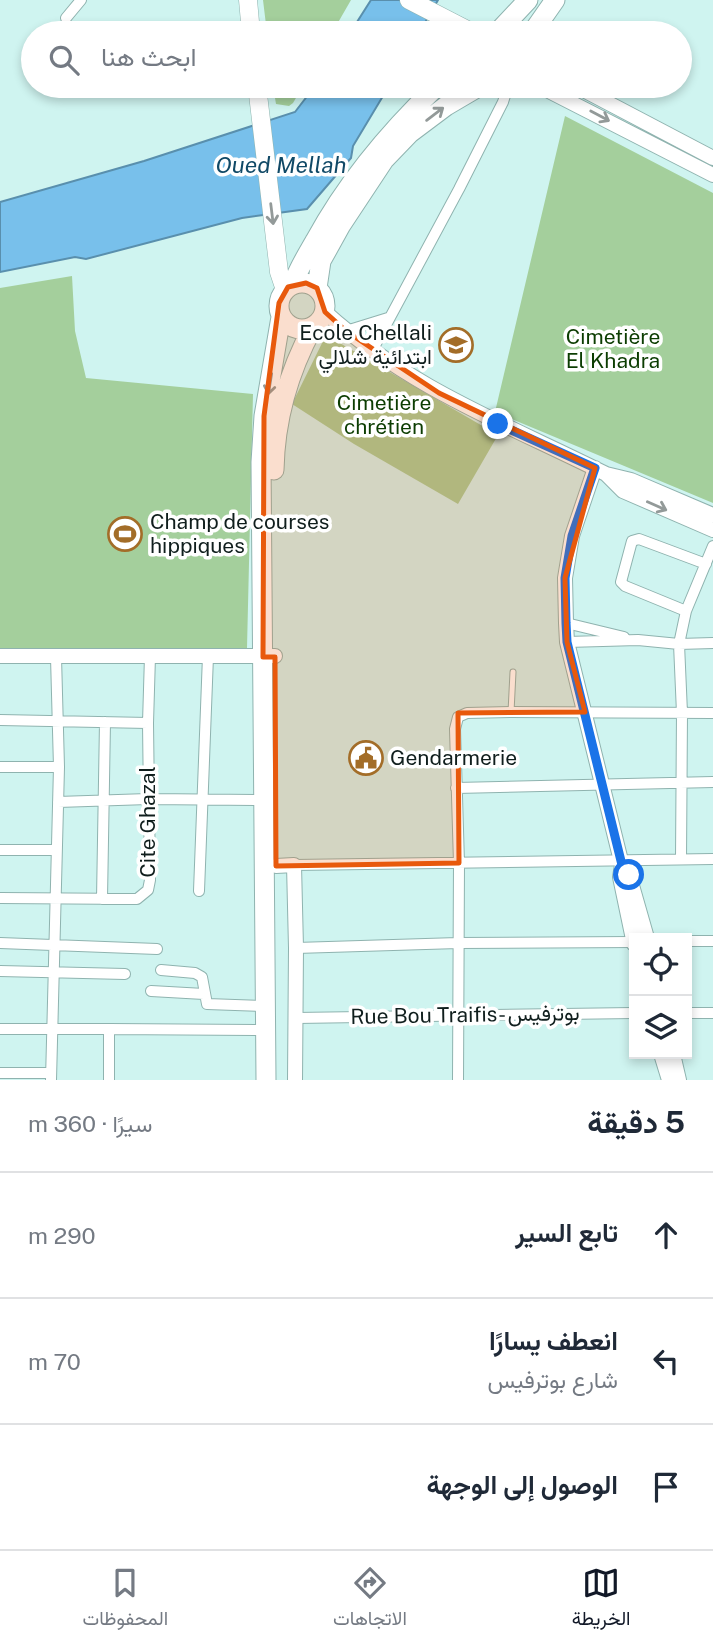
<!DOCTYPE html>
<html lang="ar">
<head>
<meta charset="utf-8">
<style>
  body { margin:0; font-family:"Public Sans",Vazirmatn,sans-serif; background:#f6f6f7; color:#1f2937; direction:rtl }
  .controls { position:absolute; right:21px; bottom:21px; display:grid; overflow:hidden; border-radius:0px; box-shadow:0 4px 10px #0003 }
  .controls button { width:63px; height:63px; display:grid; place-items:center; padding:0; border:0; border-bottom:2px solid #e0e1e3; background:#fff; color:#1f2937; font:35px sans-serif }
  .stop { position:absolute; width:21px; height:21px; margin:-16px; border:5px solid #1a73e8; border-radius:50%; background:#fff }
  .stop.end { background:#1a73e8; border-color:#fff; box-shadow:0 2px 7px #0008 }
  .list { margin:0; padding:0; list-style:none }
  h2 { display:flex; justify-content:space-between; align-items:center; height:91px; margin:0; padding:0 28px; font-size:30px }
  h2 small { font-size:23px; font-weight:400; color:#747a83 }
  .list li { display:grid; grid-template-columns:46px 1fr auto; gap:21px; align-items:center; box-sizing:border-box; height:126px; padding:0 28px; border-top:2px solid #e0e1e3 }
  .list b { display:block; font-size:26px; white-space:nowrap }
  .list p { margin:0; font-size:23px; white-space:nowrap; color:#747a83 }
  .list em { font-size:23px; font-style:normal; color:#747a83 }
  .icon { flex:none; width:38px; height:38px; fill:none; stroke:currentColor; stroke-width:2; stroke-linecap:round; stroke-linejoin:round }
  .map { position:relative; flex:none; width:713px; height:1080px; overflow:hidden; direction:ltr }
  .search { position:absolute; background:#fff; box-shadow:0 4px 10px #0003; left:21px; right:21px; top:21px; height:77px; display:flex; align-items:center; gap:18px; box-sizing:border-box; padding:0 24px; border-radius:38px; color:#747a83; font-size:26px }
  .sheet { height:469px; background:#fff }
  nav { display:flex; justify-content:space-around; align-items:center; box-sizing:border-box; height:98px; border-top:2px solid #e0e1e3; background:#fff; font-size:19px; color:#747a83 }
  nav a { display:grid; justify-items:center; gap:4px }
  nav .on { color:#111827 }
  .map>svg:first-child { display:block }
  .green { fill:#a4cf9c }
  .water { fill:#78c0eb; stroke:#598fad; stroke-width:2 }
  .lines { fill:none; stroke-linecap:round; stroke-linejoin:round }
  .service-casing { stroke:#8fb3af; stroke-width:7 }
  .minor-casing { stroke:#8fb3af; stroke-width:12 }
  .tertiary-casing { stroke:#8fb3af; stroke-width:16 }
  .primary-casing { stroke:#8fb3af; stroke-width:19 }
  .trunk-casing { stroke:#8fb3af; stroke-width:21 }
  .service { stroke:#fff; stroke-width:5 }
  .minor { stroke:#fff; stroke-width:10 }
  .tertiary { stroke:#fff; stroke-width:14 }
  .primary { stroke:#fff; stroke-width:18 }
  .trunk { stroke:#fff; stroke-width:19 }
  .oneway { stroke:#939a99 }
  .route { stroke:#1a73e8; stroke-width:9 }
  .marked { fill:#e8590c; fill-opacity:0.2; stroke:#e8590c; stroke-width:5; stroke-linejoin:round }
  .labels { text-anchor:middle; stroke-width:7; stroke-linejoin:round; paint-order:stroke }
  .poi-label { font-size:21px; fill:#101e1d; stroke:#fff; text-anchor:start }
  .park-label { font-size:21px; fill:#0c3d02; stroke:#fff }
  .street-label { font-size:21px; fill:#101e1d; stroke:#fff }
  .water-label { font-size:23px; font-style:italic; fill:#104966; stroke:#fff }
</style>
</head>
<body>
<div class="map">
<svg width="713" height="1080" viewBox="0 0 713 1080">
  <rect width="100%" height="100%" fill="#cff4f0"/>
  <path class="green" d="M263 0H351L332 33H267Z
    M273 86H303L293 103 289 106 276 104Z
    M565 116 713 193V503L495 412Z
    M72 276 75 331 86 378 253 394 247 648 156 654 0 653V288Z
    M326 335 498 435 458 504 354 444 292 404Z"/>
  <path class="water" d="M371 0H438L419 33H350Z
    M315 86H389L353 146 351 158 307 209 242 218 86 259 75 257 0 272V202L144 161 295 112Z"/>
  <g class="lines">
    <g class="service-casing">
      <path id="service" d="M511 712 513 672"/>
    </g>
    <g class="minor-casing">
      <path id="minor" d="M66 18 81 0
        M346 331 388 318
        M372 351 459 189 503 102 508 86
        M686 611 625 586 621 582 632 541 639 539 706 564
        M566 623 624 637
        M567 642 638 640 679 644 713 643
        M0 720 148 723
        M0 767H59
        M456 788 713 782
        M58 802 148 799 263 800
        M0 850H56
        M681 859 682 713 679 644 686 611 713 546
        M294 865 713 859
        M199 891 208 656
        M0 898 137 899 148 890 150 880 148 723 150 656
        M102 899 105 722
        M687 941H713
        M0 943 157 949
        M296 948 458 943 634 942
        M161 970 195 973 202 977 207 1004 264 1006
        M0 971 125 974
        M151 991 204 994
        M687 1013H713
        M296 1018 634 1013
        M0 1029H109V1080
        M109 1029 264 1030
        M0 1073H51
        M51 1080 59 767 56 657
        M458 1080 459 863 455 729 458 717 467 713 511 712 713 713"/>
    </g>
    <g class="tertiary-casing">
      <path id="tertiary" d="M539 86 713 175
        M576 86 713 158
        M325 312C409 388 506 424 606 474L631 480 713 515
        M595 468 572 536 565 578 566 623 567 642 622 865 629 875 647 938
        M607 475 623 491 713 530
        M0 656H275
        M622 865 620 877 634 944
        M276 866 294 865 296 948 295 1080
        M661 1054 669 1080
        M673 1054 679 1080"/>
    </g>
    <g class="primary-casing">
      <path id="primary" d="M248 0 251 33
        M409 0 473 33
        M257 86 279 272 285 290"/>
    </g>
    <g class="trunk-casing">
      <path id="trunk" d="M497 33 528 0
        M532 33 555 0
        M279 306a23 23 0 1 1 46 0a23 23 0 1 1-46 0Z
        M293 284C298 269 307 255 315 241 347 182 389 132 437 86
        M317 288 321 261 341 225 384 160 410 133 446 106 480 86
        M274 470C275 419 289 371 313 327
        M266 1080 261 462 264 416 281 317"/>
    </g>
    <use href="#service" class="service"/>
    <use href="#minor" class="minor"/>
    <use href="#tertiary" class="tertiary"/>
    <use href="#primary" class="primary"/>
    <use href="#trunk" class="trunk"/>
  </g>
  <defs><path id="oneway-shaft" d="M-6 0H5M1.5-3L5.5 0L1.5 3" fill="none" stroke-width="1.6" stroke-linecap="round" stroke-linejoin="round" transform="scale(1.75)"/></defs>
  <g class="oneway">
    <use href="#oneway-shaft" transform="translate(435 114) rotate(-37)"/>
    <use href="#oneway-shaft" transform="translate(600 116) rotate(28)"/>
    <use href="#oneway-shaft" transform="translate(272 214) rotate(83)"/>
    <use href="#oneway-shaft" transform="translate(270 384) rotate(99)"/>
    <use href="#oneway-shaft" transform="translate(657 506) rotate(24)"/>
  </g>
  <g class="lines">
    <path class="route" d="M498 424 595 468 572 536 565 578 566 623 567 642 622 865 629 875"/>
  </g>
  <path class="marked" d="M306 283 317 288 325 312 346 331 439 393 595 468 565 578 567 642 585 712 458 713 459 863 276 866 275 657H263L264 416 279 303 288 287Z"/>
  <defs>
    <g id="school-ring" transform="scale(1.75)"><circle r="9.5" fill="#fff" stroke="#a36d28" stroke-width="1.5"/><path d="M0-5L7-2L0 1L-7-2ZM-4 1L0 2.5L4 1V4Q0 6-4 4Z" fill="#a36d28"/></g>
    <g id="stadium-ring" transform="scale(1.75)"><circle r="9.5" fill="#fff" stroke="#a36d28" stroke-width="1.5"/><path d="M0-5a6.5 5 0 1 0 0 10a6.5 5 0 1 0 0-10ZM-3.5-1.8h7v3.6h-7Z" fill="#a36d28"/></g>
    <g id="civic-ring" transform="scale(1.75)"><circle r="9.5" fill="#fff" stroke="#a36d28" stroke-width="1.5"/><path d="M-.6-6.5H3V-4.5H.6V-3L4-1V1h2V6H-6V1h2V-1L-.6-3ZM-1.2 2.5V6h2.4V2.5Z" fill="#a36d28"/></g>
  </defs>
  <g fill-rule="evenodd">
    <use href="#school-ring" x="456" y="345"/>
    <use href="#stadium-ring" x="125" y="534"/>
    <use href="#civic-ring" x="366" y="758"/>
  </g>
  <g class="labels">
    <g class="poi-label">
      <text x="432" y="340" text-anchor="end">Ecole Chellali<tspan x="432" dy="24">ابتدائية شلالي</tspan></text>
      <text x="150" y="529">Champ de courses<tspan x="150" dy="24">hippiques</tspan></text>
      <text x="390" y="765">Gendarmerie</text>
    </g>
    <g class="park-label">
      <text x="613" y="344">Cimetière<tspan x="613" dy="24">El Khadra</tspan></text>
      <text x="384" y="410">Cimetière<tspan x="384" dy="24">chrétien</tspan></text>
    </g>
    <g class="street-label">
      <text transform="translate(148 822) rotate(-90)" y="7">Cite Ghazal</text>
      <text transform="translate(465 1015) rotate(-1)" y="7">Rue Bou Traifis- بوترفيس</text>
    </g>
    <g class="water-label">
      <text x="281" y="173">Oued Mellah</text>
    </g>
  </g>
</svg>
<div class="controls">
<button><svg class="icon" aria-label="locate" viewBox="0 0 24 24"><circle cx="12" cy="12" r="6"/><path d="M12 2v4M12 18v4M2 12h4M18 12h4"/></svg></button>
<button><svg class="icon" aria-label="layers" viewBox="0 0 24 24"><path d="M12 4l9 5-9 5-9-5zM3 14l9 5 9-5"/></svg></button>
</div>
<div class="stop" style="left:629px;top:875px"></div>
<div class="stop end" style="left:498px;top:424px"></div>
<div class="search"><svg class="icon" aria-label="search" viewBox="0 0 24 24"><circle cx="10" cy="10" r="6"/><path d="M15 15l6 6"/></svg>ابحث هنا</div>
</div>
<section class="sheet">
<h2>5 دقيقة<small>سيرًا · 360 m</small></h2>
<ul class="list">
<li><svg class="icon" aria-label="ahead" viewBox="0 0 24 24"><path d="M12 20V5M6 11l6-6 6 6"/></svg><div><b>تابع السير</b></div><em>290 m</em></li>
<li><svg class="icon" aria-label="left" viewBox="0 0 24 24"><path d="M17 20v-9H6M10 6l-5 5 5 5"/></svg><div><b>انعطف يسارًا</b><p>شارع بوترفيس</p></div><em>70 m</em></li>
<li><svg class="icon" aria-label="arrive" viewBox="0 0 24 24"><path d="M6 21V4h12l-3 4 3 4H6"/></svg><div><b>الوصول إلى الوجهة</b></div></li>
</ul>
</section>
<nav>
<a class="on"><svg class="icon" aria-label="map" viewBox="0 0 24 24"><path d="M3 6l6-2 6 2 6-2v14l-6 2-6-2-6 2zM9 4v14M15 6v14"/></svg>الخريطة</a>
<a><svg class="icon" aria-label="directions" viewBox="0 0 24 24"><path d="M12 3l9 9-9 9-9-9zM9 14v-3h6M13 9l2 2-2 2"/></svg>الاتجاهات</a>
<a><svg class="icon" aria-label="saved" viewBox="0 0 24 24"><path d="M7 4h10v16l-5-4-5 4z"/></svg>المحفوظات</a>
</nav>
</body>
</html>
